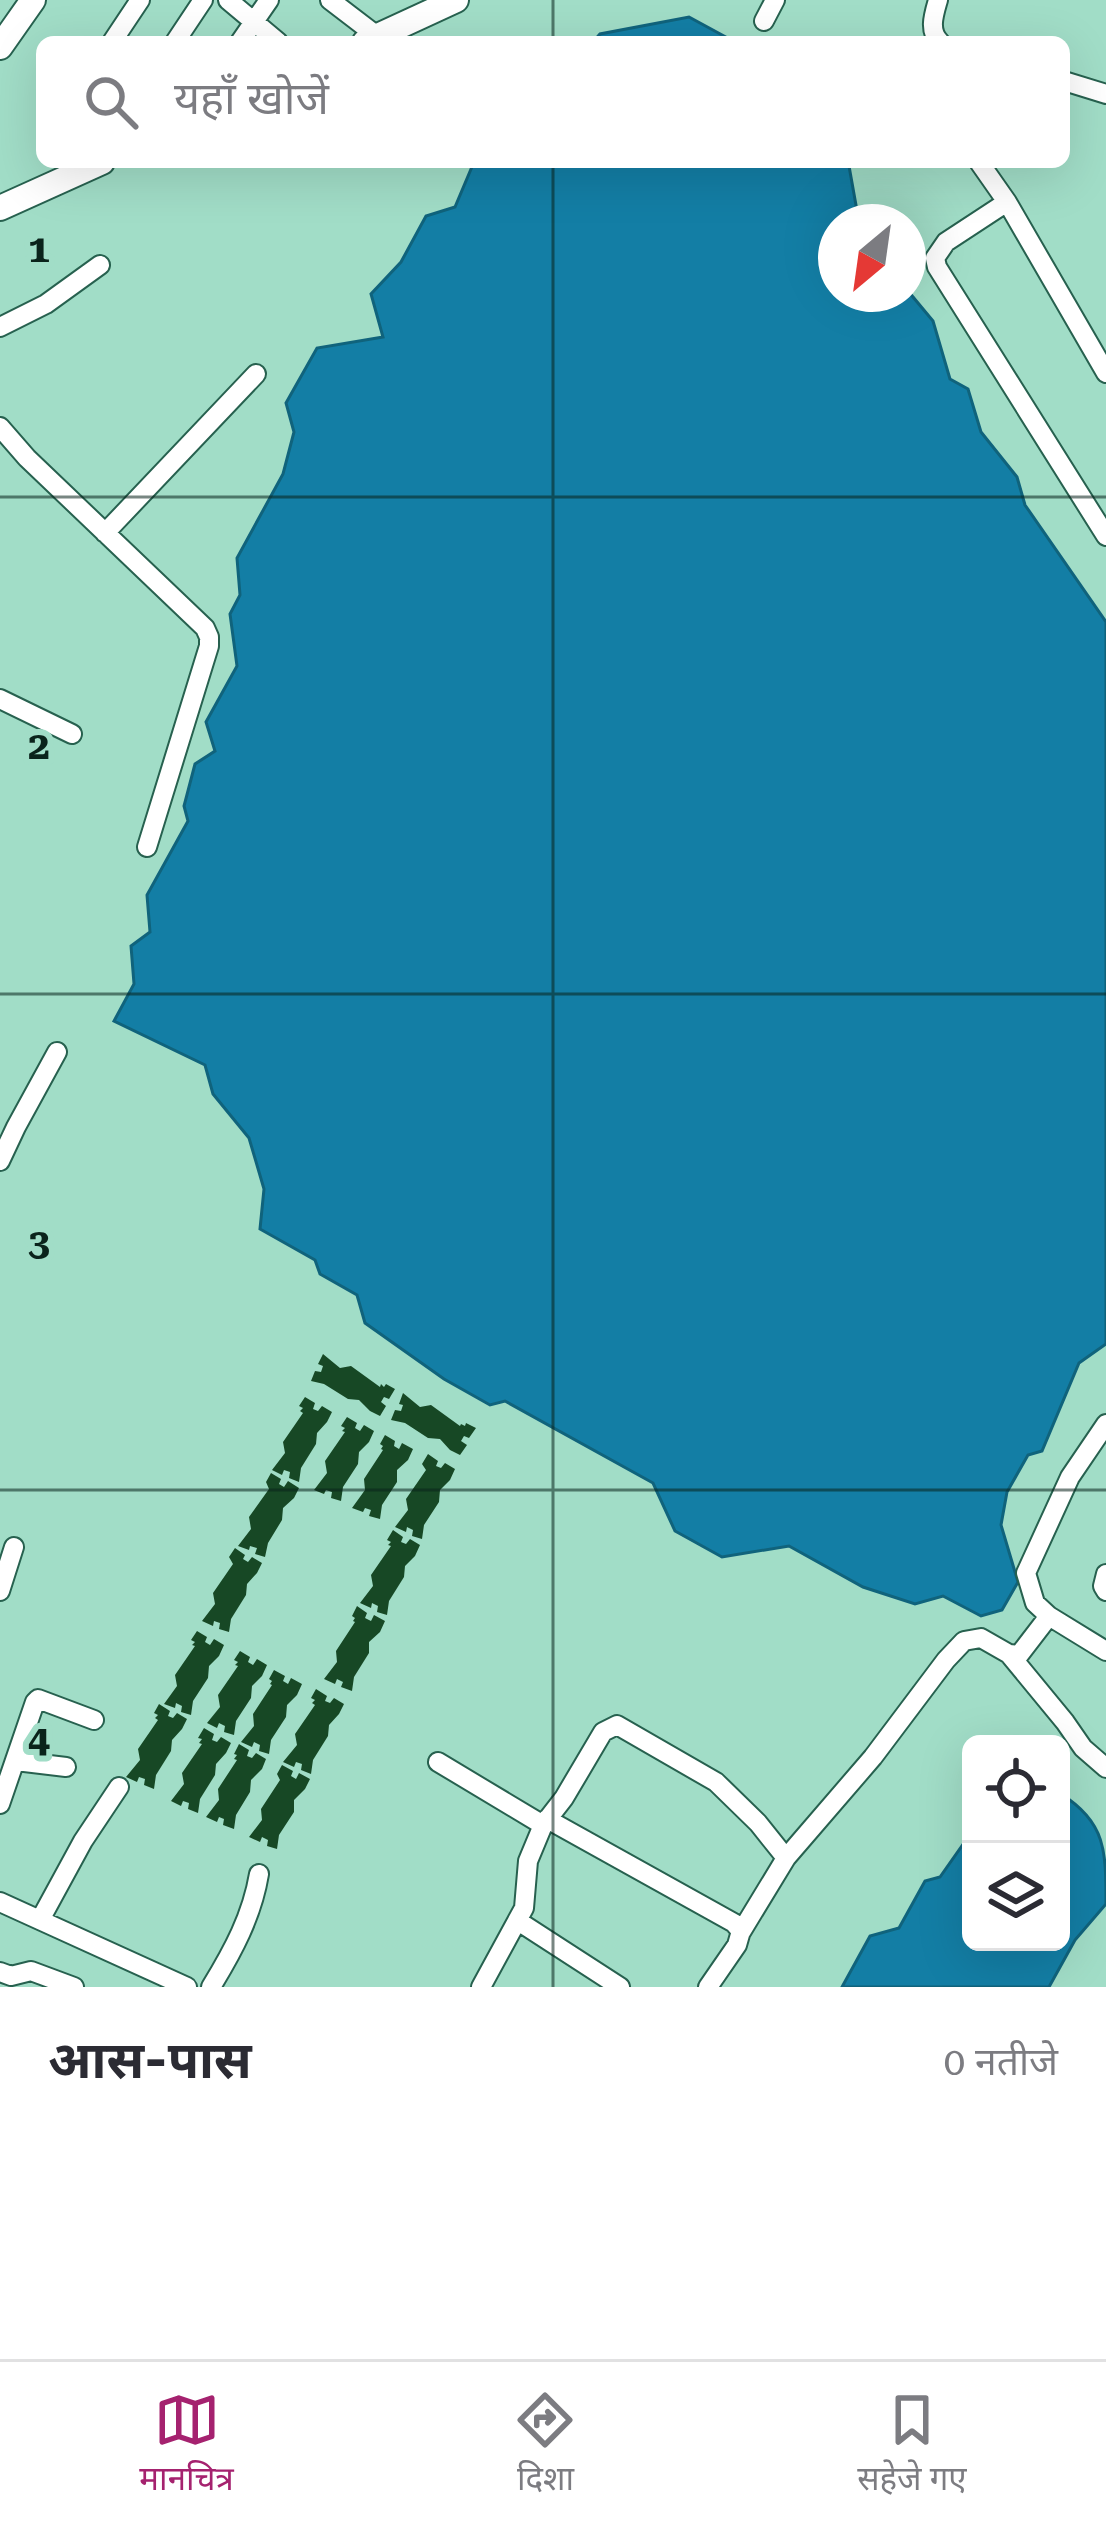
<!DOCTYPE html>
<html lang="hi">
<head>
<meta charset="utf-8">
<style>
  body { margin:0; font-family:"Roboto Serif","Noto Sans Devanagari",serif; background:#f2f2f3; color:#2b2b33 }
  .controls { position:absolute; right:36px; bottom:36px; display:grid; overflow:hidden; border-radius:18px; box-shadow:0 12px 48px #0002 }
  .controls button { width:108px; height:108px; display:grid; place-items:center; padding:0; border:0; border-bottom:3px solid #e1e1e2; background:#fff; color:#2b2b33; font:60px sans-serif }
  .compass { position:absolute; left:818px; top:204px; width:108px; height:108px; border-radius:50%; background:#fff; box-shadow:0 12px 48px #0002; rotate:209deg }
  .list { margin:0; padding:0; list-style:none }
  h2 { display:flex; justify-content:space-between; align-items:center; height:156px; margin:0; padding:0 48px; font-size:51px }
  h2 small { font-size:39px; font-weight:400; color:#7c7c81 }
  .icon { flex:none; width:66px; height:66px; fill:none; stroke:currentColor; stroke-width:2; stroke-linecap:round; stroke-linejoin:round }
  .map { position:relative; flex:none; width:1106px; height:1987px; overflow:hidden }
  .search { position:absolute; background:#fff; box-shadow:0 12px 48px #0002; left:36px; right:36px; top:36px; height:132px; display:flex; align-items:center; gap:30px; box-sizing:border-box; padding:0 42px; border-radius:18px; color:#7c7c81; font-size:45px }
  .sheet { height:372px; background:#fff }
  nav { display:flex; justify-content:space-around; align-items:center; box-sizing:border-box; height:168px; border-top:3px solid #e1e1e2; background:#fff; font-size:33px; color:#7c7c81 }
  nav a { display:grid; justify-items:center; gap:6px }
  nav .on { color:#a5226f }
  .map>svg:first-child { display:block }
  .water { fill:#137ea5; stroke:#10637c; stroke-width:3 }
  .building { fill:#174825 }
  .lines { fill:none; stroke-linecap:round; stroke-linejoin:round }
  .minor-casing { stroke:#27614f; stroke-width:22 }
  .tertiary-casing { stroke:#27614f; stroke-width:28 }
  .minor { stroke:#fff; stroke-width:18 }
  .tertiary { stroke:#fff; stroke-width:24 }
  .grid { fill:none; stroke:#0a231b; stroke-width:3; stroke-opacity:0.55 }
  .grid-label { font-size:39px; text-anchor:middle; font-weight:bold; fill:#0a231b; stroke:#a1ddc7; stroke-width:12; stroke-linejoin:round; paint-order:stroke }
</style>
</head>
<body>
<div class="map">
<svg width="1106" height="1987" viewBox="0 0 1106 1987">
  <rect width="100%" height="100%" fill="#a1ddc7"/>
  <path class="water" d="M689 17 735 42H593L600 34Z
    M474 162H842L849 166 859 222H836V294H908V291L933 321 950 379 968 389 981 432 1017 477 1025 505 1106 622V1344L1079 1363 1042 1451 1028 1455 1007 1492 1001 1525 1018 1582 1002 1610 981 1616 943 1596 915 1604 863 1587 789 1546 722 1557 675 1531 653 1483 505 1401 490 1405 444 1379 365 1323 357 1295 320 1274 315 1260 260 1229 264 1189 249 1138 213 1094 205 1065 114 1021 134 984 131 946 150 932 147 895 188 821 184 806 195 764 215 751 206 722 237 666 230 614 240 595 237 558 283 474 294 432 286 403 317 348 383 337 371 294 401 262 426 216 455 207Z
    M1061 1794C1106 1822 1106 1851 1106 1904L1075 1940 1049 1987H842L870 1936 899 1928 925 1881 940 1877 971 1833V1942H1061Z"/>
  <path class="building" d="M323 1354 340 1368 351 1366 380 1387 381 1384 384 1387 386 1384 395 1389 389 1399 384 1397 381 1402 386 1406 380 1416 370 1411 359 1400 348 1399 324 1384 311 1381 315 1371 321 1372 323 1366 318 1364Z
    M403 1393 420 1407 431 1405 460 1426 461 1424 465 1426 466 1423 476 1428 469 1438 464 1436 461 1441 467 1445 460 1455 450 1450 440 1439 428 1438 405 1423 391 1420 395 1410 401 1411 403 1405 399 1404Z
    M305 1397 315 1403 313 1409 318 1411 322 1406 332 1412 327 1422 317 1433 316 1444 301 1468 299 1482 289 1478 290 1472 284 1470 282 1475 272 1470 285 1453 283 1442 303 1413 300 1411 303 1408 299 1406Z
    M347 1417 357 1423 355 1428 360 1431 364 1425 374 1431 369 1442 359 1452 358 1464 343 1487 341 1501 331 1498 332 1492 326 1490 324 1494 314 1490 327 1473 325 1461 345 1432 342 1431 345 1428 341 1426Z
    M385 1435 395 1441 394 1446 399 1449 402 1443 413 1449 408 1460 397 1470V1482L382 1505 380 1519 369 1516 371 1510 365 1508 363 1512 352 1508 365 1490 364 1479 383 1450 381 1449 383 1446 380 1444Z
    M428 1454 438 1461 436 1466 441 1468 445 1463 455 1469 450 1480 440 1490 439 1502 424 1525 422 1539 412 1536 413 1530 407 1527 406 1532 395 1527 408 1510 406 1499 426 1470 422 1464Z
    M271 1473 281 1479 279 1484 284 1487 288 1481 299 1488 294 1498 283 1508 282 1520 268 1543 265 1557 255 1554 257 1548 250 1546 249 1550 238 1546 251 1529 249 1517 269 1489 266 1482Z
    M393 1530 403 1537 401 1542 406 1544 410 1539 420 1545 415 1556 405 1566 404 1577 389 1601 387 1615 377 1612 378 1606 372 1603 371 1608 360 1603 373 1586 371 1575 391 1546 388 1545 391 1542 387 1540Z
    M235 1548 245 1555 243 1559 248 1562 252 1557 262 1563 257 1573 247 1584 246 1595 231 1619 229 1632 219 1629 220 1623 214 1621 213 1626 202 1621 215 1604 213 1593 233 1564 229 1557Z
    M357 1606 367 1613 365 1618 371 1621 374 1615 385 1621 380 1632 369 1642V1653L354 1677 352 1691 341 1687 343 1682 337 1679 335 1684 324 1679 337 1662 336 1651 355 1622 353 1621 355 1618 352 1616Z
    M197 1631 207 1637 205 1642 210 1645 214 1639 224 1645 219 1656 209 1666 208 1678 193 1701 191 1715 181 1712 182 1706 176 1703 175 1708 164 1704 177 1686 175 1675 195 1646 192 1645 195 1642 191 1640Z
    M240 1651 250 1657 248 1662 253 1665 257 1659 267 1665 262 1676 252 1686 251 1698 236 1721 234 1735 224 1732 225 1726 219 1723 217 1728 207 1723 220 1707 218 1695 238 1666 235 1665 238 1662 234 1660Z
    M274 1670 285 1676 283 1681 288 1684 291 1678 302 1684 297 1695 287 1705 286 1717 271 1740 269 1754 259 1751 260 1745 254 1742 252 1747 241 1742 254 1726 253 1714 272 1685 270 1684 272 1681 269 1679Z
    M316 1689 327 1696 325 1701 330 1703 334 1698 344 1704 339 1714 329 1725 328 1736 313 1760 311 1774 301 1770 302 1764 296 1762 294 1767 283 1762 297 1745 295 1734 315 1705 312 1703 315 1700 311 1698Z
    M159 1704 170 1711 168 1716 173 1718 177 1713 187 1719 182 1729 172 1740 171 1751 156 1775 154 1789 144 1785 145 1779 139 1777 137 1782 126 1777 140 1760 138 1749 158 1720 155 1718 158 1715 154 1713Z
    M204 1728 214 1734 212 1740 217 1742 221 1737 231 1743 226 1753 216 1764 215 1775 200 1799 198 1813 188 1809 189 1803 183 1801 181 1806 171 1801 184 1784 182 1773 202 1744 199 1743 202 1739 198 1738Z
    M239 1744 249 1750 247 1756 252 1758 256 1753 266 1759 262 1769 251 1780 250 1792 236 1815 234 1829 223 1825 224 1819 219 1817 217 1822 206 1817 219 1800 218 1789 237 1760 234 1759 237 1755 234 1754Z
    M282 1765 293 1771 291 1776 296 1779 299 1773 310 1779 305 1789 294 1800V1812L279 1835 277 1849 267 1846 268 1840 262 1837 260 1842 249 1837 262 1820 261 1809 280 1780 277 1774Z"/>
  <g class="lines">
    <g class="minor-casing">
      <path id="minor" d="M228 0 278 42
        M330 0 377 36
        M938 0C934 14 928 31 940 42
        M764 21 775 0
        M112 42 140 0
        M175 42 203 0
        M240 42 269 0
        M1064 81 1106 94
        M979 162 1007 202 1106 373
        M1007 202 946 242 935 258 937 267 1106 536
        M0 327 46 304 100 265
        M0 427 27 458 205 628 209 637V646L147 847
        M105 533 256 374
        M0 699 72 734
        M0 1161 16 1127 57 1052
        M1106 1424 1070 1477 1026 1573 1035 1603 1049 1616 1106 1651
        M1106 1574 1103 1586 1106 1591
        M0 1591 14 1547
        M1009 1654 1065 1722 1083 1748 1106 1768
        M16 1761 66 1767
        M438 1762 543 1825
        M0 1804 35 1702 38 1699 94 1720
        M547 1819 734 1923 741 1931 737 1945 708 1987
        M0 1902 187 1987
        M40 1920 83 1841 119 1787
        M518 1921 620 1987
        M741 1932 786 1858 873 1757 946 1660 964 1641 981 1638 1009 1654 1019 1655 1049 1616
        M0 1972 11 1976 31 1971 74 1987
        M211 1987C233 1951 252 1916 259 1874
        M481 1987 524 1908 528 1861 543 1825 564 1798 603 1732 617 1725 716 1782 758 1823 786 1858"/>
    </g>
    <g class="tertiary-casing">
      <path id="tertiary" d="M365 42 456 0
        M0 47 33 0
        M0 208 102 162"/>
    </g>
    <use href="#minor" class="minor"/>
    <use href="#tertiary" class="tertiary"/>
  </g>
  <path class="grid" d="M553 0V42M553 162V1987M0 497H1106M0 994H1106M0 1490H1106"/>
  <g class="grid-label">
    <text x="39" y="262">1</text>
    <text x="39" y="759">2</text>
    <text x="39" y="1256">3</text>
    <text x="39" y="1752">4</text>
  </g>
</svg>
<div class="controls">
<button><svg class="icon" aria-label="locate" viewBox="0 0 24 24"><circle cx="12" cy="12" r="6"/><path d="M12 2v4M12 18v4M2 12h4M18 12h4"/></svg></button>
<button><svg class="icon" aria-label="layers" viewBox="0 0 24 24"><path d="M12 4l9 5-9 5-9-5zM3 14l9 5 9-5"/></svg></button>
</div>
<svg class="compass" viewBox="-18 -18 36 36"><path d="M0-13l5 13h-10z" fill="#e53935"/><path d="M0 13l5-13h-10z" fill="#7c7c81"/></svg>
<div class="search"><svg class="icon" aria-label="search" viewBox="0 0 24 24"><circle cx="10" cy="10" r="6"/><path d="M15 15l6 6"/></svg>यहाँ खोजें</div>
</div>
<section class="sheet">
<h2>आस-पास<small>0 नतीजे</small></h2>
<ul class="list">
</ul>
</section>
<nav>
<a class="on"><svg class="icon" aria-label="map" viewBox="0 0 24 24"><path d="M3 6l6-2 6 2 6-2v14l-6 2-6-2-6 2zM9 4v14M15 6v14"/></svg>मानचित्र</a>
<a><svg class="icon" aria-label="directions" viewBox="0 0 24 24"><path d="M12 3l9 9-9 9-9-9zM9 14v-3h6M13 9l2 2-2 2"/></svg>दिशा</a>
<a><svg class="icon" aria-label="saved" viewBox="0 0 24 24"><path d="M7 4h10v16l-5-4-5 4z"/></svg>सहेजे गए</a>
</nav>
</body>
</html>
